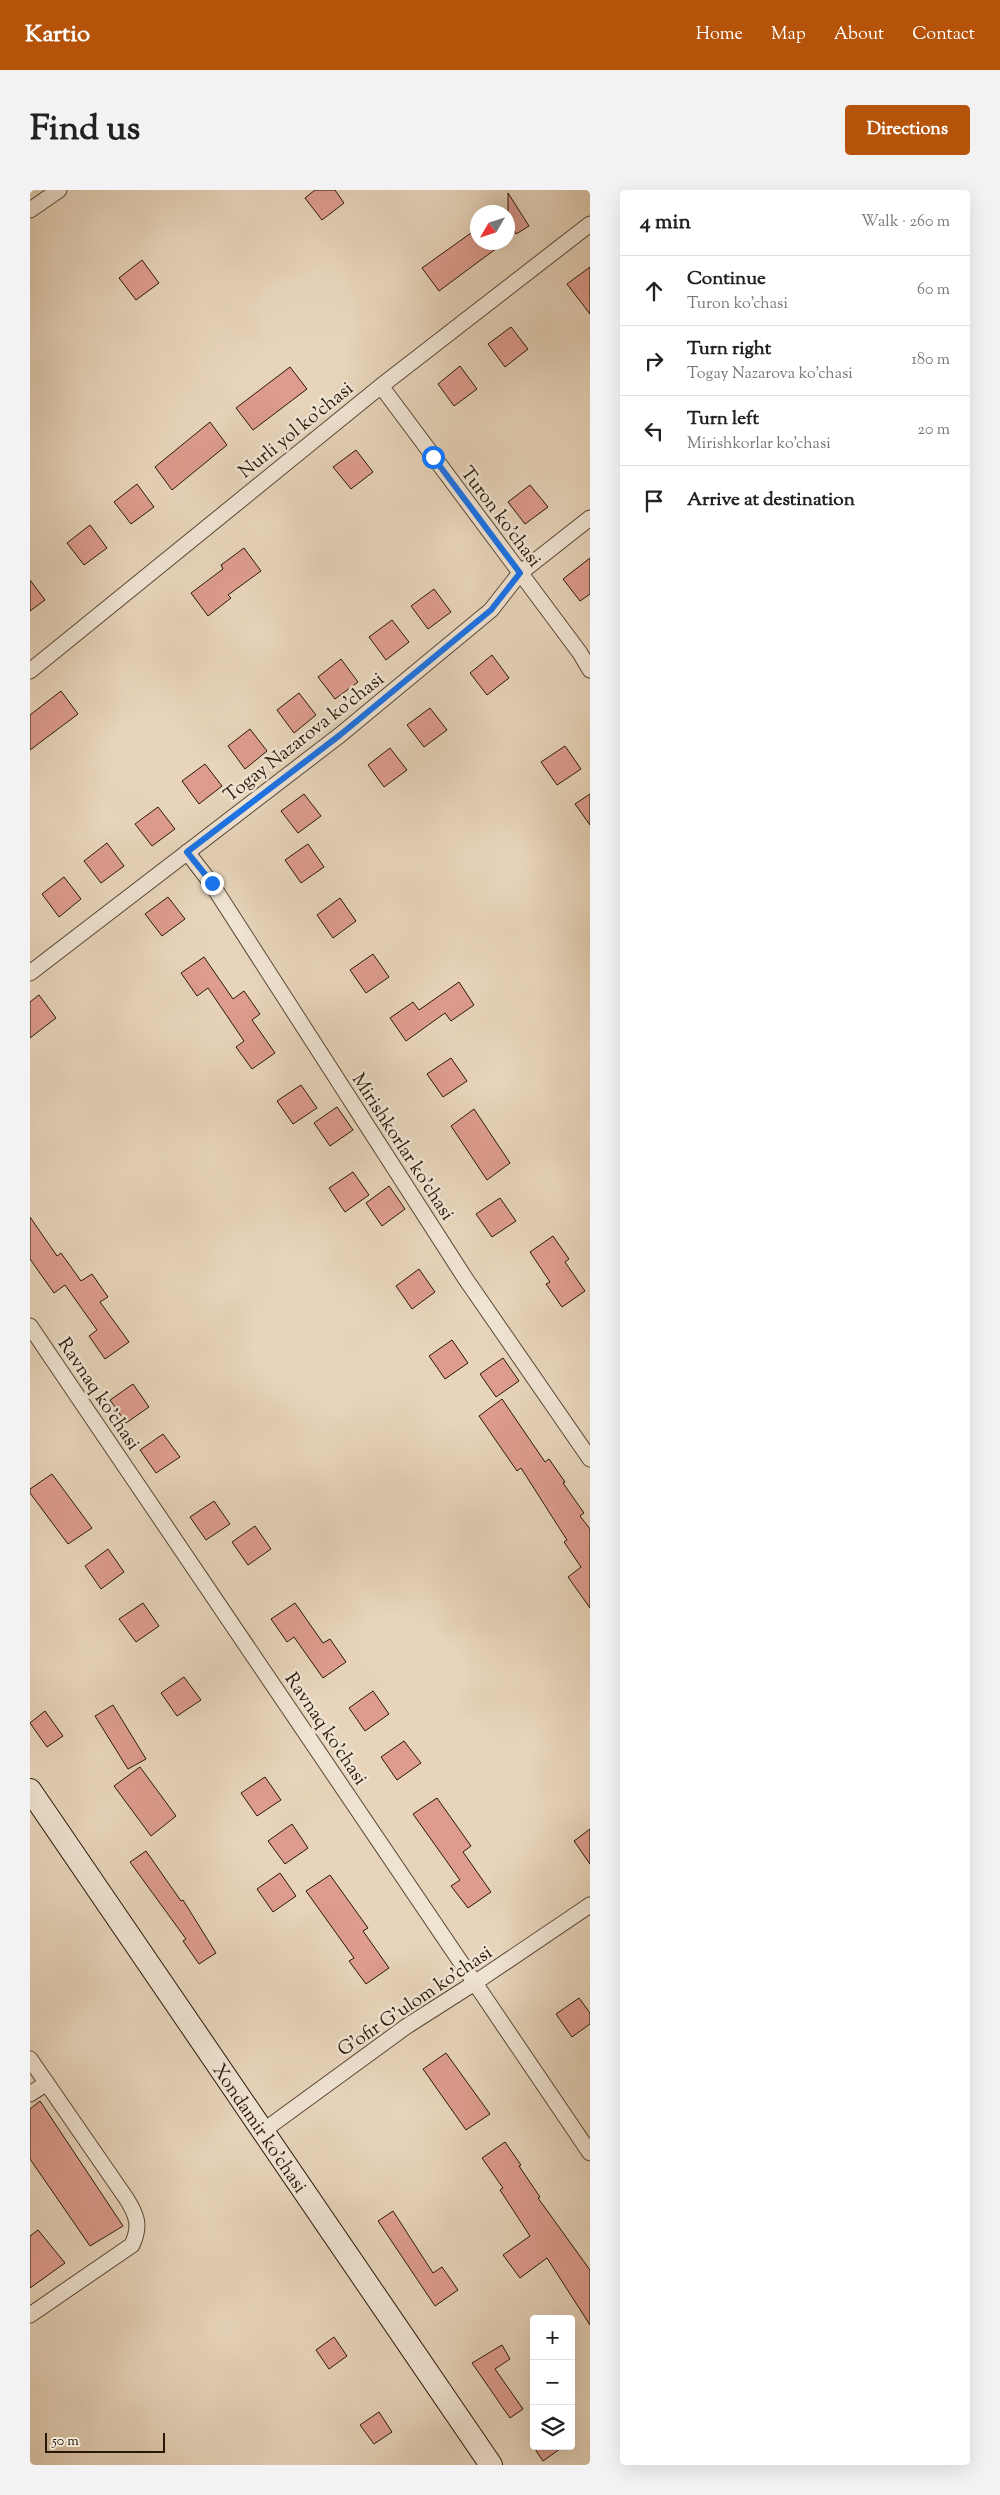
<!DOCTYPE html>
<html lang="en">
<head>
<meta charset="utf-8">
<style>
  body { margin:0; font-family:"Sorts Mill Goudy",serif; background:#f2f2f2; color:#222 }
  .controls { position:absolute; right:15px; bottom:15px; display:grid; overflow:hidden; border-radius:5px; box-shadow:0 5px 20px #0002 }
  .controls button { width:45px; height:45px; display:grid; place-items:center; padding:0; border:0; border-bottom:1px solid #e0e0e0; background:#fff; color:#222; font:25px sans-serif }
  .compass { position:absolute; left:440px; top:15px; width:45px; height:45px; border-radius:50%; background:#fff; box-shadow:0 5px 20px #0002; rotate:231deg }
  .scale { position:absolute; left:15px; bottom:12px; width:120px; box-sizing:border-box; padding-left:5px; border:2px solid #291808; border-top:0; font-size:14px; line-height:18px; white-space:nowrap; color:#291808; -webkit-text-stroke:4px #efe3d2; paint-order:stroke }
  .stop { position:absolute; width:15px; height:15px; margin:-11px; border:4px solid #1a73e8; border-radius:50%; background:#fff }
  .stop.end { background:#1a73e8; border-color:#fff; box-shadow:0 1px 5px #0008 }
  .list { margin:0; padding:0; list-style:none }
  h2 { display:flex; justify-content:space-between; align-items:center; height:65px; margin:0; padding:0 20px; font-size:21px }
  h2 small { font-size:16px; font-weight:400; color:#767676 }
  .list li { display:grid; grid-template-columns:32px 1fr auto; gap:15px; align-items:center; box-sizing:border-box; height:70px; padding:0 20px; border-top:1px solid #e0e0e0 }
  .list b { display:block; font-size:19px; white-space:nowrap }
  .list p { margin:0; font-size:16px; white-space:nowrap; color:#767676 }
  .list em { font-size:16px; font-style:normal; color:#767676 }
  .icon { flex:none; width:28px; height:28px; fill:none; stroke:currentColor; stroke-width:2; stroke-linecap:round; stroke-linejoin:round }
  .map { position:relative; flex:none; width:560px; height:2275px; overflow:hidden; border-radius:5px }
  header { display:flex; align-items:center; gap:30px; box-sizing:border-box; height:70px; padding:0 25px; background:#b45309; color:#fff }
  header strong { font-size:24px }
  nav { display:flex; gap:28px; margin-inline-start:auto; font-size:18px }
  .intro { display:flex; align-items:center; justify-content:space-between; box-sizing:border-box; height:120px; padding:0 30px }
  h1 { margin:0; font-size:35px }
  .button { padding:12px 22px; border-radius:5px; background:#b45309; color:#fff; font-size:18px; font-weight:700 }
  main { display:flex; gap:30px; padding:0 30px }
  aside { flex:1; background:#fff; border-radius:5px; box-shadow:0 5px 20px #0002 }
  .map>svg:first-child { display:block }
  .building { fill:#dd9c8d; stroke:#291808 }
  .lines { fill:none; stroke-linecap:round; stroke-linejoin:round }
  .street-casing { stroke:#584734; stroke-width:17 }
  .secondary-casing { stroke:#291808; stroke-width:24 }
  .street { stroke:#efe3d2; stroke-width:15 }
  .secondary { stroke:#efe3d2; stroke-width:22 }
  .route { stroke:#1a73e8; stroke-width:6 }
  .labels { text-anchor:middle; stroke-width:5; stroke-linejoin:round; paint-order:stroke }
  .street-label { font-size:19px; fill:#291808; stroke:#efe3d2 }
</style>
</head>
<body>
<header>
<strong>Kartio</strong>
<nav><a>Home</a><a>Map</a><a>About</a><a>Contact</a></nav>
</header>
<div class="intro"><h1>Find us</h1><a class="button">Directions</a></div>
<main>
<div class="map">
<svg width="560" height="2275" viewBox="0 0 560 2275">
  <rect width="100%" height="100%" fill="#e7d4ba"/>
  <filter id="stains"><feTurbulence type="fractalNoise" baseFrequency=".004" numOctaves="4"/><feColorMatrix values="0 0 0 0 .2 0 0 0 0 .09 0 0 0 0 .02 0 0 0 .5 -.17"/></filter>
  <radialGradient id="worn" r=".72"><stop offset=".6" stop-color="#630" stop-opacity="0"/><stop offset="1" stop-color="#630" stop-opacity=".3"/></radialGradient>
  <path class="building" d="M285 0H305L314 13 292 30 275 8Z
    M478 3 499 36 486 44 478 31Z
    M448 38V52H475L409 101 392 78Z
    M112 70 129 93 106 110 89 88Z
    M560 77V124L537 94Z
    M481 137 498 159 475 177 458 154Z
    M430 176 447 199 424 216 408 194Z
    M260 177 277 199 223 240 206 218Z
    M180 232 197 255 142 300 125 277Z
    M326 260 343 282 321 299 303 277Z
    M107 294 124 317 101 334 84 312Z
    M500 295 518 317 495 334 478 312Z
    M60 335 77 358 54 375 37 353Z
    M214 358 231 381 198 405 201 408 178 426 161 403 193 379 191 375Z
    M560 368V404L550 411 533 389Z
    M0 390 15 410 0 421Z
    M404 399 421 422 398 439 381 416Z
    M362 430 379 452 356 470 339 447Z
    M462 465 479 488 457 505 440 483Z
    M311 469 328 492 305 509 288 487Z
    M31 501 48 524 0 560V525Z
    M269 503 286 525 264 543 247 520Z
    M400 518 417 540 394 557 377 535Z
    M220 539 237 561 215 579 198 556Z
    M535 556 551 579 527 595 511 572Z
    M360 558 377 580 354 597 338 575Z
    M175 574 192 596 169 614 152 591Z
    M274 604 291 626 268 643 251 621Z
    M560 604V635L545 614Z
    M128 617 145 639 122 656 105 634Z
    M77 653 94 676 71 693 54 671Z
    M278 654 294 677 271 693 255 670Z
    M34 687 51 709 29 727 12 704Z
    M138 707 155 729 132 746 115 724Z
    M310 708 326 731 303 748 287 725Z
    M343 764 359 787 336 803 320 780Z
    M174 767 203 809 214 801 230 824 222 830 245 863 222 879 206 857 214 851 178 798 167 806 151 783Z
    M429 792 444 815 421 831 415 823 376 851 360 828 383 812 389 820Z
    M9 805 26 828 0 848V812Z
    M421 868 437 891 413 907 397 884Z
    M271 895 287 918 263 934 247 911Z
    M307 917 323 940 300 956 284 933Z
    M444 919 480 973 457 990 421 936Z
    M323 982 339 1005 315 1022 299 998Z
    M359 996 375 1019 352 1036 336 1013Z
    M470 1008 486 1031 462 1047 446 1024Z
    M0 1027 27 1066 31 1063 51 1091 62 1084 78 1107 70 1112 99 1152 75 1169 59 1146 67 1140 35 1095 24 1103 0 1069Z
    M523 1046 539 1069 535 1072 555 1101 532 1117 516 1094 520 1092 500 1062Z
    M389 1079 405 1102 382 1119 366 1096Z
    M422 1150 438 1173 415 1189 399 1166Z
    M473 1168 489 1191 466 1207 450 1184Z
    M103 1194 119 1217 96 1233 80 1210Z
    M472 1209 515 1272 519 1269 535 1292 533 1293 554 1323 550 1326 560 1339V1418L538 1387 551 1377 534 1352 537 1350 491 1278 487 1281 449 1226Z
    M133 1244 150 1267 126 1283 110 1260Z
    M22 1284 62 1338 38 1354 0 1303V1299Z
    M184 1311 200 1334 176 1350 160 1327Z
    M225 1336 241 1359 218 1375 202 1352Z
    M78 1359 94 1382 71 1399 55 1376Z
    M113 1413 129 1436 106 1452 89 1429Z
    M265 1413 293 1453 300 1449 316 1472 293 1488 264 1447 257 1452 241 1429Z
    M154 1487 171 1510 147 1526 131 1503Z
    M343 1501 359 1524 335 1541 319 1518Z
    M83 1515 116 1569 98 1579 65 1526Z
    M15 1521 33 1546 17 1557 0 1533Z
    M374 1551 391 1573 367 1590 351 1567Z
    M110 1577 146 1626 121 1646 84 1596Z
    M235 1587 251 1610 227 1626 211 1603Z
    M407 1608 441 1656 433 1662 461 1702 438 1718 421 1696 430 1690 383 1624Z
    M262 1634 278 1658 255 1674 238 1651Z
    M560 1639V1674L544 1651Z
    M116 1661 151 1711 153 1710 186 1763 169 1774 153 1751 156 1749 100 1672Z
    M250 1683 266 1706 243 1722 227 1699Z
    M300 1685 338 1738 333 1741 359 1778 336 1794 319 1771 324 1768 276 1701Z
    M549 1808 560 1823V1834L542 1847 526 1824Z
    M416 1863 460 1924 436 1940 393 1879Z
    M10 1911 93 2036 60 2056 0 1969V1919Z
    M475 1952 491 1975 489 1976 510 2007 508 2008 560 2080V2135L517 2068 490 2088 473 2065 500 2046 470 2000 473 1998 452 1968Z
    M363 2021 403 2083 412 2077 428 2100 405 2116 348 2031Z
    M8 2040 35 2073 0 2098V2046Z
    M304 2147 317 2166 299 2179 286 2160Z
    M472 2155 480 2169 465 2179 493 2219 480 2228 442 2173Z
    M349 2222 362 2242 344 2254 330 2235Z
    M503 2256H534L513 2271Z"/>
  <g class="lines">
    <g class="street-casing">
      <path id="street" d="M0 20 29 0
        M351 196 550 463 560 480
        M0 481 351 196 560 34
        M157 662 181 693 435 1088 560 1269
        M0 783 310 545 461 420 490 383 560 328
        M0 1136 560 1963
        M0 1869 96 2008C107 2025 111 2036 102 2055L0 2125
        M0 1904 17 1893
        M233 1941 377 1836 446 1792 560 1715"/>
    </g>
    <g class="secondary-casing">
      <g id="secondary">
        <path id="s1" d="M0 1600 461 2275"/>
      </g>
    </g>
    <use href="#street" class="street"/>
    <use href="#secondary" class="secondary"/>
  </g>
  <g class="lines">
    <path class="route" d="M182 693 157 662 310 545 461 420 490 383 403 267"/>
  </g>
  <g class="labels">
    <g class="street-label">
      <text transform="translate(265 239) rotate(-39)" y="7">Nurli yol ko'chasi</text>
      <text transform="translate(472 326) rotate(53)" y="7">Turon ko'chasi</text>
      <text transform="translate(273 546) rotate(-38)" y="7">Togay Nazarova ko'chasi</text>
      <text transform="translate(374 956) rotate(57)" y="7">Mirishkorlar ko'chasi</text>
      <text transform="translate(70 1203) rotate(56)" y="7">Ravnaq ko'chasi</text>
      <text transform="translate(297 1538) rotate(56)" y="7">Ravnaq ko'chasi</text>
      <text transform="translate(384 1810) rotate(-34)" y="7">G'ofir G'ulom ko'chasi</text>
      <text dy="7" stroke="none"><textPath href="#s1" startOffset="409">Xondamir ko'chasi</textPath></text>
    </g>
  </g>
  <rect width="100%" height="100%" filter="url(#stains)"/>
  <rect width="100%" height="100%" fill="url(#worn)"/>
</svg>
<div class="controls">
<button>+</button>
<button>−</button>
<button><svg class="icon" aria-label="layers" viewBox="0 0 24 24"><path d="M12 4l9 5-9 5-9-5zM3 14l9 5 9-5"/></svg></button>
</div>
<svg class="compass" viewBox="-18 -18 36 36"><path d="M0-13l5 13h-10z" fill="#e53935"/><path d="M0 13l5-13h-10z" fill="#767676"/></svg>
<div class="scale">50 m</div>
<div class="stop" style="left:403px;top:267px"></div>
<div class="stop end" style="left:182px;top:693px"></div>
</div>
<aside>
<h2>4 min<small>Walk · 260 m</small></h2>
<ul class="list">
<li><svg class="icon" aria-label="ahead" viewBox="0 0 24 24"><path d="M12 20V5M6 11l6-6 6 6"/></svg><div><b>Continue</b><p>Turon ko'chasi</p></div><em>60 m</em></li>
<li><svg class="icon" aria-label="right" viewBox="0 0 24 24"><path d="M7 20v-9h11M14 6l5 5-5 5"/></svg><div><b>Turn right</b><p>Togay Nazarova ko'chasi</p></div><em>180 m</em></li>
<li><svg class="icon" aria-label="left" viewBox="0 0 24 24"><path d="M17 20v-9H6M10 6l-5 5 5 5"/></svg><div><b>Turn left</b><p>Mirishkorlar ko'chasi</p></div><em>20 m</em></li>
<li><svg class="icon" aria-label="arrive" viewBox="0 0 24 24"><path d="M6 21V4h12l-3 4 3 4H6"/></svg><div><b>Arrive at destination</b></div></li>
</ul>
</aside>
</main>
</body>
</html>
